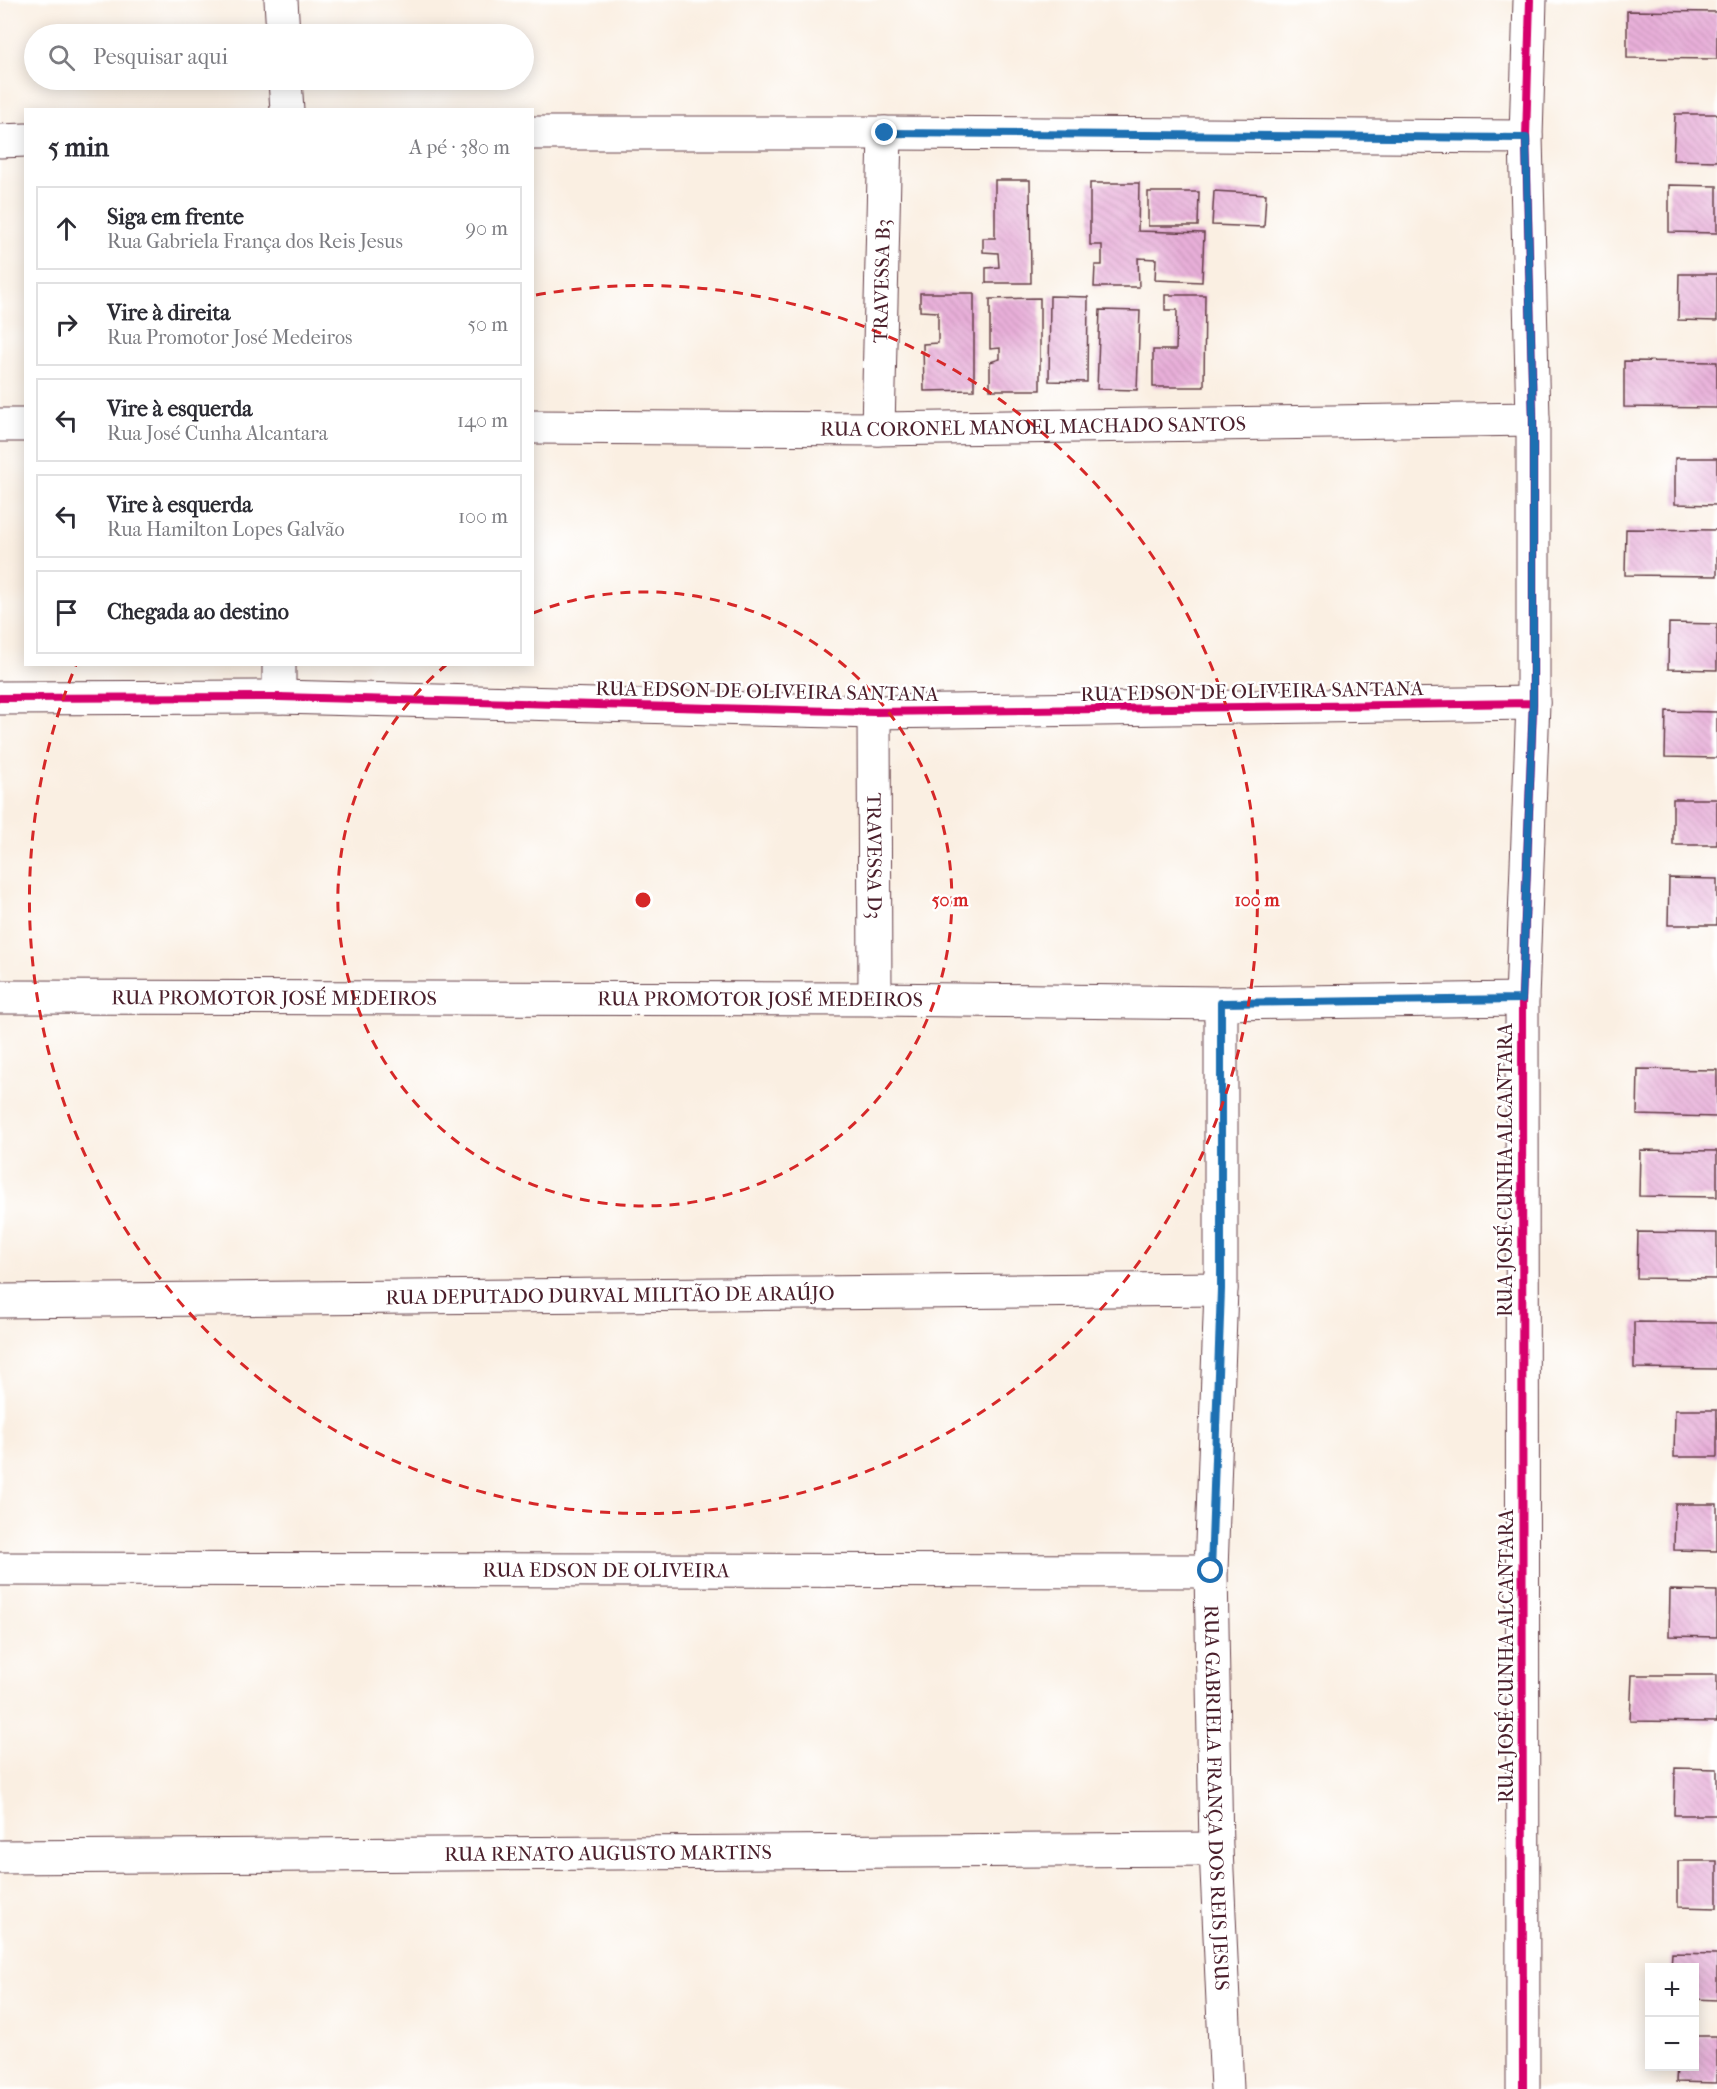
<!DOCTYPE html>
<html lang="pt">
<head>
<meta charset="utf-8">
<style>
  body { margin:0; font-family:"IM FELL French Canon",serif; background:#f2f2f3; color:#2b2b33 }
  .controls { position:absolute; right:18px; bottom:18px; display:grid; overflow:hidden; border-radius:0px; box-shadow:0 3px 15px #0003 }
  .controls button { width:54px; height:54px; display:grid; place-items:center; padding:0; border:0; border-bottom:2px solid #e1e1e2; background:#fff; color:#2b2b33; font:30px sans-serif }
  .stop { position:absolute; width:18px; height:18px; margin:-14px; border:4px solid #1f6fb2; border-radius:50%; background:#fff }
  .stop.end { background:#1f6fb2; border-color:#fff; box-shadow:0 2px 6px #0008 }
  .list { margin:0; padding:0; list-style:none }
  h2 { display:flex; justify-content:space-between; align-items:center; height:78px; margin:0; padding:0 24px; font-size:26px }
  h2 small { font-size:20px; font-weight:400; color:#7c7c81 }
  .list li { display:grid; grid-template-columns:39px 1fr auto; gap:18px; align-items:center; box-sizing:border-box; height:84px; margin:0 12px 12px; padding:0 12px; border:2px solid #e1e1e2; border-radius:0px }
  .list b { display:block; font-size:22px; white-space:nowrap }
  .list p { margin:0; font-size:20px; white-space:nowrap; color:#7c7c81 }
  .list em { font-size:20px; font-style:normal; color:#7c7c81 }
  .icon { flex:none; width:33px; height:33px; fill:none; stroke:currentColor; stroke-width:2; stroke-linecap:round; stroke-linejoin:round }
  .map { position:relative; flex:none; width:1717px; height:2089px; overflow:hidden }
  .search { position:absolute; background:#fff; box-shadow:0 3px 15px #0003; left:24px; top:24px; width:510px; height:66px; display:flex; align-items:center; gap:15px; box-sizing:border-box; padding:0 21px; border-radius:33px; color:#7c7c81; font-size:22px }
  .panel { position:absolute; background:#fff; box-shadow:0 3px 15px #0003; left:24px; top:108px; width:510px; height:558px; border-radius:0px }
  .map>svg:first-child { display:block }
  .building { fill:url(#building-back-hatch) }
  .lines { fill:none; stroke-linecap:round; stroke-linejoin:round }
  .street-casing { stroke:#643e46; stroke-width:35 }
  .street { stroke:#fff; stroke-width:33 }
  .cycleway-casing { stroke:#fff; stroke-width:11 }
  .cycleway { stroke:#d6006c; stroke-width:8 }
  .route { stroke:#1f6fb2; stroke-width:8 }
  .ring { fill:none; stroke:#d62828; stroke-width:3; stroke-dasharray:10 8 }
  .labels { text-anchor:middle; stroke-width:5; stroke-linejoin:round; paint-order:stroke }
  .street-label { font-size:20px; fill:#4a1f2b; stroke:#fff }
  .centre { fill:#d62828; stroke:#fff; stroke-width:3 }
  .ring-label { font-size:18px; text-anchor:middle; font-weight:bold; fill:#d62828; stroke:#fff; stroke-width:5; stroke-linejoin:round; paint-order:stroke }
</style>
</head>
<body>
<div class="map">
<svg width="1717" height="2089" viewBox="0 0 1717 2089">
  <defs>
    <pattern id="building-back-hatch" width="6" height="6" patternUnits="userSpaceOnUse" patternTransform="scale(1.5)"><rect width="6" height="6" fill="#e8afd9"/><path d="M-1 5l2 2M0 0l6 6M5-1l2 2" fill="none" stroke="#c896ba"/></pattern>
  </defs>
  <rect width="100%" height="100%" fill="#fff"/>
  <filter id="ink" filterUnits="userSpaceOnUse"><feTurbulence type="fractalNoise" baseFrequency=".0167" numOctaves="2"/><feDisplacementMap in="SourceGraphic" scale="12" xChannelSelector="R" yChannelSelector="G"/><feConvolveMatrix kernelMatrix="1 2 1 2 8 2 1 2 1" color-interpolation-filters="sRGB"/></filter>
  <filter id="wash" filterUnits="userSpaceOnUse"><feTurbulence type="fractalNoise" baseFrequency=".008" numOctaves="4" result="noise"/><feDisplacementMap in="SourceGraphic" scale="24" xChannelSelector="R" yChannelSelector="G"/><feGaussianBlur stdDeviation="1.35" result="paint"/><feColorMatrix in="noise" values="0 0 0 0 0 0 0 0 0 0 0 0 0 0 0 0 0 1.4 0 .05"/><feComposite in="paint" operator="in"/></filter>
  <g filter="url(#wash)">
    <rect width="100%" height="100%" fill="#faefe2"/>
    <g id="blocks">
      <path class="building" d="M1627 11 1717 12V59L1627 58Z
        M1675 114H1717V161L1673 160Z
        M995 180H1030L1031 283H986V268L999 267 998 253 983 252V238H995Z
        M1090 183H1139L1138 231 1204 233 1202 282 1155 280 1156 259 1138 258 1139 287H1094L1095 265H1102V245H1090Z
        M1669 185 1717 186V233L1669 232Z
        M1214 191 1266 194 1264 227 1212 225Z
        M1148 192H1199L1198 226H1148Z
        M1679 274H1717V321L1678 320Z
        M920 293H974V390L924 391 923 344 938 343V312L920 311Z
        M1165 295H1205L1204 387H1153V350H1176L1177 310H1165Z
        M1050 296 1088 297 1087 382 1049 381Z
        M1040 298V390H990V362L1000 359V348L990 349V299Z
        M1100 310 1140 311 1137 390 1097 389Z
        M1624 361 1717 362V408L1624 407Z
        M1675 458H1717V505L1675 504Z
        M1626 529 1717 530V576L1625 575Z
        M1669 623 1717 624V670L1668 669Z
        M1666 711 1717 712V758L1665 757Z
        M1673 799H1717V845H1673Z
        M1669 878 1717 879V925H1668Z
        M1638 1069 1717 1070V1117L1637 1115Z
        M1640 1150 1717 1151V1197L1639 1196Z
        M1638 1232 1717 1233V1279L1637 1278Z
        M1634 1322 1717 1323V1369L1634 1368Z
        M1675 1410H1717V1457H1674Z
        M1675 1504H1717V1551L1674 1550Z
        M1670 1590 1717 1591V1637L1669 1636Z
        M1632 1675H1717V1722L1630 1721Z
        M1675 1768 1717 1769V1815H1674Z
        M1678 1861H1717V1908L1678 1907Z
        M1672 1953 1717 1954V2000L1694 1999V1968H1671Z
        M1694 2036H1717V2083L1676 2082 1677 2066H1694Z"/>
    </g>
  </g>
  <g filter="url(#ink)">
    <use href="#blocks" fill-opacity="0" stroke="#643e46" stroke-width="1.5"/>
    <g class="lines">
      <g class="street-casing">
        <g id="street">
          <path d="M281 0 283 34"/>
          <path d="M285 80 287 110"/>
          <path d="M532 133H885L1526 137"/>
          <path d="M0 141 26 140"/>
          <path d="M0 425H26"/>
          <path id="s1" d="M532 427 878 429 1533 419"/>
          <path id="s2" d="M878 429 885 133"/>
          <path d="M279 664V697"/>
          <path d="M0 698 279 697 874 712 1533 703"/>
          <path id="s3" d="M874 712 875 999"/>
          <path id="s4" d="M0 997 875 999 1221 1003 1522 999"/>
          <path id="s5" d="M1221 1003V1289L1211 1571 1216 1849 1227 2089"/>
          <path id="s6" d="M0 1301 1221 1289"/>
          <path id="s7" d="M0 1569 1211 1571"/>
          <path id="s8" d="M0 1857 1216 1849"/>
          <path d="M1523 2089 1522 999 1533 703V419L1526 137 1530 0"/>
        </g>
      </g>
      <use href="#street" class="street"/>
      <g class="cycleway-casing">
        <path id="cycleway" d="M0 698 279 697 874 712 1533 703
          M1523 2089 1522 999 1533 703V419L1526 137 1530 0"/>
      </g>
      <use href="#cycleway" class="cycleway"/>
    </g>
  </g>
  <g class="lines" filter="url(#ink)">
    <path class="route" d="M885 133 1526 138 1533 419V703L1522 999 1221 1003V1289L1211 1571"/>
  </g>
  <g class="ring">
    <path d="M533 613A307 307 0 1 1 446 665"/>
    <path d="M536 295A614 614 0 1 1 76 665"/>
  </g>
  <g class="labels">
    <g class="street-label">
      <text dy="7" stroke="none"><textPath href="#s2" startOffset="148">TRAVESSA B3</textPath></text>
      <text dy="7" stroke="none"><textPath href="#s1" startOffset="501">RUA CORONEL MANOEL MACHADO SANTOS</textPath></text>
      <text transform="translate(767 691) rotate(1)" y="7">RUA EDSON DE OLIVEIRA SANTANA</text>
      <text transform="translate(1252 691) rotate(-1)" y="7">RUA EDSON DE OLIVEIRA SANTANA</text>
      <text dy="7" stroke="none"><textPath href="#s3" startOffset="144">TRAVESSA D3</textPath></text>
      <text dy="7" stroke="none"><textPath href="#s4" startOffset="274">RUA PROMOTOR JOSÉ MEDEIROS</textPath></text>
      <text dy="7" stroke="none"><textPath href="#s4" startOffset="760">RUA PROMOTOR JOSÉ MEDEIROS</textPath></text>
      <text transform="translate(1505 1170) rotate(-90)" y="7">RUA JOSÉ CUNHA ALCANTARA</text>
      <text dy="7" stroke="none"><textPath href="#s6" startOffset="610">RUA DEPUTADO DURVAL MILITÃO DE ARAÚJO</textPath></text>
      <text dy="7" stroke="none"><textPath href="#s7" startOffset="606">RUA EDSON DE OLIVEIRA</textPath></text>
      <text transform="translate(1506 1656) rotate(-90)" y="7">RUA JOSÉ CUNHA ALCANTARA</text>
      <text dy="7" stroke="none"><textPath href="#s5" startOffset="795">RUA GABRIELA FRANÇA DOS REIS JESUS</textPath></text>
      <text dy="7" stroke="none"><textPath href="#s8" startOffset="608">RUA RENATO AUGUSTO MARTINS</textPath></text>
    </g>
  </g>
  <circle cx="643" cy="900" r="9" class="centre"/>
  <g class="ring-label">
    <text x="950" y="906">50 m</text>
    <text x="1257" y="906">100 m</text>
  </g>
</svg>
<div class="controls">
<button>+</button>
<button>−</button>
</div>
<div class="stop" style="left:1211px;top:1571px"></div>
<div class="stop end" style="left:885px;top:133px"></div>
<div class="search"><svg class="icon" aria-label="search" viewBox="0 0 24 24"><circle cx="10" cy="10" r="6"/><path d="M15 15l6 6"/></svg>Pesquisar aqui</div>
<section class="panel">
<h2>5 min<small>A pé · 380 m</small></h2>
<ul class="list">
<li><svg class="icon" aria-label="ahead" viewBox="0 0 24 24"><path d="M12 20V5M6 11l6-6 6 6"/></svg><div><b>Siga em frente</b><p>Rua Gabriela França dos Reis Jesus</p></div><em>90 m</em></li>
<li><svg class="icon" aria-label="right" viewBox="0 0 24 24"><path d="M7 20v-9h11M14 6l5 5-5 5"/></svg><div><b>Vire à direita</b><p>Rua Promotor José Medeiros</p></div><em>50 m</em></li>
<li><svg class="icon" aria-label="left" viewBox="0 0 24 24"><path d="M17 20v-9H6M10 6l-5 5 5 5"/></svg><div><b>Vire à esquerda</b><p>Rua José Cunha Alcantara</p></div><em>140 m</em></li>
<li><svg class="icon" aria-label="left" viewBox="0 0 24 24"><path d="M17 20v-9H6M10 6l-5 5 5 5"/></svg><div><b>Vire à esquerda</b><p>Rua Hamilton Lopes Galvão</p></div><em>100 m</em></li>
<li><svg class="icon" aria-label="arrive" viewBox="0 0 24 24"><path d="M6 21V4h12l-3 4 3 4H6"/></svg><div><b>Chegada ao destino</b></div></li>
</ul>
</section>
</div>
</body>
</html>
